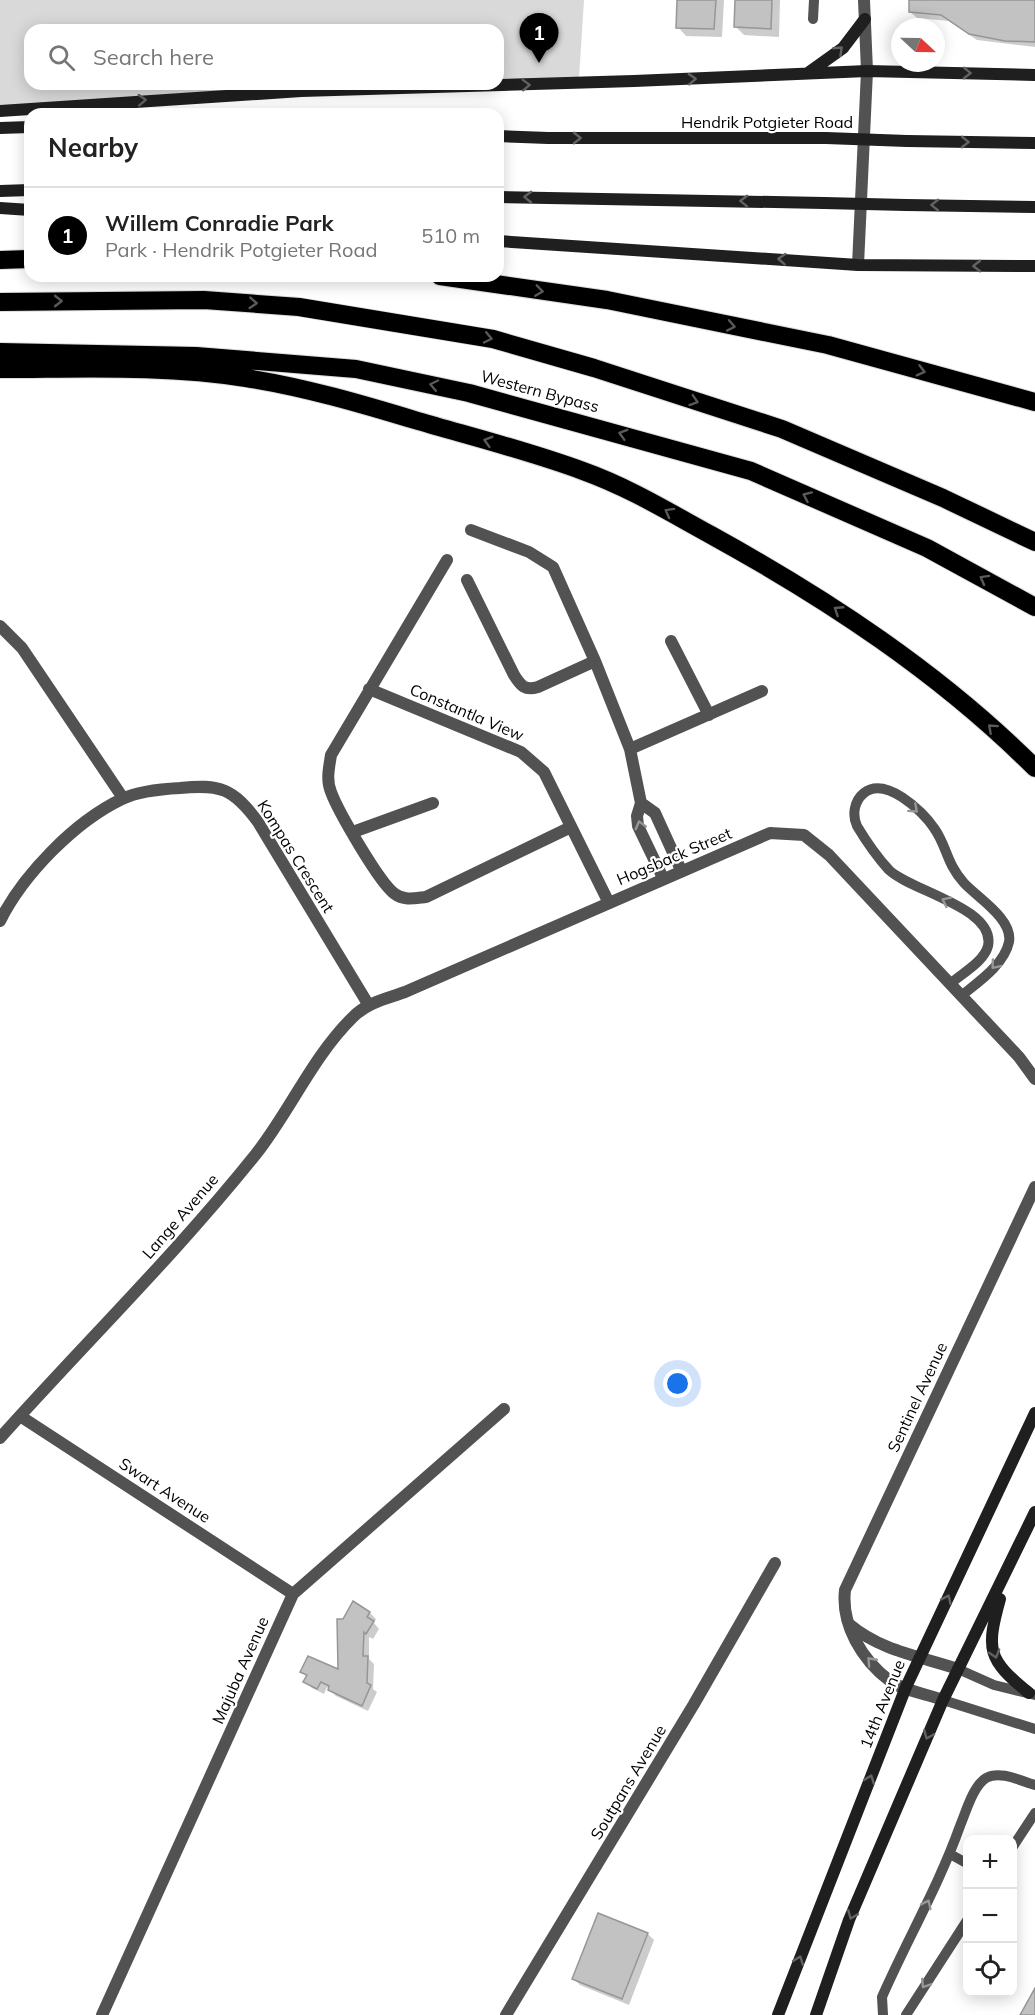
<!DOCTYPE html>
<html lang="en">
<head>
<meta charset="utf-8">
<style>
  body { margin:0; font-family:Mulish,sans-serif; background:#f6f6f6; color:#222 }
  .controls { position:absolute; right:18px; bottom:18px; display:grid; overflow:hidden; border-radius:12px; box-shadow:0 3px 15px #0003 }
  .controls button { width:54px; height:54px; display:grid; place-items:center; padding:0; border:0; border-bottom:2px solid #e0e0e0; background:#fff; color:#222; font:30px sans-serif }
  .compass { position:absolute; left:891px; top:18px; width:54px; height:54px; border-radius:50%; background:#fff; box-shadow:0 3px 15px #0003; rotate:112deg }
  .you { position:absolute; left:678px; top:1384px; width:21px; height:21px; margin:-15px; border:4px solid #fff; border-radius:50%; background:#1a73e8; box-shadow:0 0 0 9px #1a73e833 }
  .badge { display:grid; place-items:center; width:39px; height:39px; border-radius:50%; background:#000; color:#fff; font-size:20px; font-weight:700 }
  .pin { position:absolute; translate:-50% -50px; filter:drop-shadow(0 2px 3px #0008) }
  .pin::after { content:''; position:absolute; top:32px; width:21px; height:18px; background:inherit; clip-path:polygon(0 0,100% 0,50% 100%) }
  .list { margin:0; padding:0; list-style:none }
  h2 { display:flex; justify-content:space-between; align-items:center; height:78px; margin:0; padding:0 24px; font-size:26px }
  h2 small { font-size:20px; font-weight:400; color:#767676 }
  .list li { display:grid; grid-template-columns:39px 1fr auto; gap:18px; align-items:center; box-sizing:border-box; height:96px; padding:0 24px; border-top:2px solid #e0e0e0 }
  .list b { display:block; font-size:22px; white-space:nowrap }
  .list p { margin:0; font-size:20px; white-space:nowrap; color:#767676 }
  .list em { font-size:20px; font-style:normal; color:#767676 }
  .icon { flex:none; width:33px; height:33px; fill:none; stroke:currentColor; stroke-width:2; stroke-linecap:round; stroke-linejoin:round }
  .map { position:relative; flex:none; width:1035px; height:2015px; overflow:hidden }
  .search { position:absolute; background:#fff; box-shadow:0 3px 15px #0003; left:24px; top:24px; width:480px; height:66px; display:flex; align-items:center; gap:15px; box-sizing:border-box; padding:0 21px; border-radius:18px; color:#767676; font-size:22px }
  .panel { position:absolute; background:#fff; box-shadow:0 3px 15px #0003; left:24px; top:108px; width:480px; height:174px; border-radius:18px }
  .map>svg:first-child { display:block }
  .green { fill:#d9d9d9 }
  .shadow { fill:#0003 }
  .building { fill:#c2c2c2; stroke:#969696; stroke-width:1.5 }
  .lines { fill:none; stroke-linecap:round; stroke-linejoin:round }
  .motorway-casing { stroke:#dbdbdb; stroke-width:20 }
  .service { stroke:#525252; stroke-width:10 }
  .minor { stroke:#525252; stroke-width:12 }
  .tertiary { stroke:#525252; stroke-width:12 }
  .secondary { stroke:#1f1f1f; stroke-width:12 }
  .motorway { stroke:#000; stroke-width:18 }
  .secondary-bridge { stroke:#1f1f1f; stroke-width:12 }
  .oneway { stroke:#626262 }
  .oneway2 { stroke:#595959 }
  .oneway3 { stroke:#979797 }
  .labels { text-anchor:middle; stroke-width:4.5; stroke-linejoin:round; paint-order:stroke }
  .street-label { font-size:16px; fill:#000; stroke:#fff }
</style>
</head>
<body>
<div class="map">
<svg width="1035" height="2015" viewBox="0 0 1035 2015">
  <rect width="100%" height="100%" fill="#fff"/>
  <path class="green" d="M0 0H584L579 78 498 80V30H30V84H376L0 106Z"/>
  <path class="shadow" d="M679 0H724L722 37 686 36 678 27Z
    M727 0H780L779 37 744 35 736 27 737 0Z
    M910 0H1035V47L977 40 949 21 917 18 910 12Z
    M353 1603 370 1613 376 1619 374 1623 379 1629 373 1639 369 1637V1659L374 1664 373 1689 377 1692 368 1711 336 1696 327 1687 324 1694 312 1688 305 1682 307 1677 302 1672H339L344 1621Z
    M648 1934 654 1940 629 2005 580 1985 574 1979Z"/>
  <path class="building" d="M677 0H716L714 29 676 28Z
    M735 0H772L771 29 734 27Z
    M909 0H1035V42L1005 41 969 34 941 15 909 12Z
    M353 1601 370 1612 367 1617 374 1621 366 1634 364 1632 363 1656H368L367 1683 371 1685 362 1706 328 1690 329 1686 321 1682 317 1689 303 1682 307 1675 300 1672 308 1656 338 1669 337 1619H343Z
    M598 1913 648 1933 622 1999 572 1979Z
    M1035 1988V2015H1020Z"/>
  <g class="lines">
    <g class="motorway-casing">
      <path id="motorway" d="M0 260 30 259
        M440 276 607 300 828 345 1035 402
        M0 302 204 300 299 307 493 339 594 368 782 429 943 498 1035 542
        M0 352 196 356 356 369 469 393 751 471 927 548 1035 607
        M0 369C82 369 165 365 246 378 304 387 362 404 418 421 473 437 529 451 583 471 628 487 669 512 711 535 827 599 940 673 1035 768"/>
    </g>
    <path class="service" d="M813 19 814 0
      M950 984C961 974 984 962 988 946 996 908 911 891 889 870 877 857 866 841 857 826 852 815 854 801 864 793 885 776 922 810 934 828 947 846 946 863 964 883 978 898 1013 919 1009 942 1004 965 978 982 961 996
      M958 1669 994 1685 1035 1695
      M943 1700 1035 1729
      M1012 1848 1035 1813
      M950 1854 968 1864
      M883 2015 882 1997C907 1940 939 1885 960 1826 966 1812 973 1786 986 1778 1000 1770 1021 1781 1035 1785
      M906 2015 968 1919"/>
    <path class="minor" d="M471 530 529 552 553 567 595 661 630 749 641 803 637 816 638 826 663 878
      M447 560 331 755C329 768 326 780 331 792 338 811 380 884 395 894 404 901 416 898 426 897L571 827
      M467 580 514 675C521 686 525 691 538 687L595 661
      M0 626 22 648 123 798
      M671 641 709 715
      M369 689 521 752 544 772 609 903
      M630 749 762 691
      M641 803 655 813 681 870
      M353 832 433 803
      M0 921C23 875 74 822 122 799 139 791 161 789 180 788 220 784 233 788 258 822L368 1004
      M20 1416 293 1594
      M102 2015 293 1594 504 1409
      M506 2015 694 1704 775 1563"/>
    <path class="tertiary" d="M858 265 867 71 864 0
      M0 1438C85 1343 176 1254 256 1154 290 1111 313 1056 353 1017 368 1002 386 999 405 992L770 833 804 835 829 855 1019 1057 1035 1079
      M849 1624C881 1651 919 1656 958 1669
      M943 1700C927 1694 904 1691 890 1681 862 1660 841 1625 845 1590L1035 1187"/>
    <path class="secondary" d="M808 73 843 48 865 19
      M0 111 301 91 634 81 867 71 1035 75
      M0 128 30 127
      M498 136 548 138H826
      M907 141 1035 143
      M0 191 30 190
      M498 197 824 203
      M906 205 1035 207
      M0 208 30 210
      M498 241 858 265 1035 266
      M1000 1599C986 1650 987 1659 1029 1693
      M778 2015 906 1687 1035 1413
      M816 2015 849 1920 943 1700 1035 1512"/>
    <use href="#motorway" class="motorway"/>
    <path class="secondary-bridge" d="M826 138 907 141
      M824 203 906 205"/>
  </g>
  <defs><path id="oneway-chevron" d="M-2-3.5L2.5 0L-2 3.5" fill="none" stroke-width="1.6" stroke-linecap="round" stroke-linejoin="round" transform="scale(1.5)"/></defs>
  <g class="oneway">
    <use href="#oneway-chevron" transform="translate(839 50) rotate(-43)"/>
    <use href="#oneway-chevron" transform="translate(967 73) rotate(1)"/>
    <use href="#oneway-chevron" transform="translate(692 79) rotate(-3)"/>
    <use href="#oneway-chevron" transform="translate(526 85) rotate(-2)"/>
    <use href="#oneway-chevron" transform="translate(142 100) rotate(-3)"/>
    <use href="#oneway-chevron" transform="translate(577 138)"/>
    <use href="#oneway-chevron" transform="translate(965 142) rotate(1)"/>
    <use href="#oneway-chevron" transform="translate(528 197) rotate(-179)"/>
    <use href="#oneway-chevron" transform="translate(744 201) rotate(-179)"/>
    <use href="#oneway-chevron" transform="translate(935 205) rotate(-179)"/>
    <use href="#oneway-chevron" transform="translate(782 259) rotate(-176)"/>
    <use href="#oneway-chevron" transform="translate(977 266) rotate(-180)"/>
    <use href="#oneway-chevron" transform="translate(947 1599) rotate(-65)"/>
    <use href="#oneway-chevron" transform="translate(995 1654) rotate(73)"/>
    <use href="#oneway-chevron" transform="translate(928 1735) rotate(113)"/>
    <use href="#oneway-chevron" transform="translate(870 1779) rotate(-69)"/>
    <use href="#oneway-chevron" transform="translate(852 1915) rotate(112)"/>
    <use href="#oneway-chevron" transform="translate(799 1960) rotate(-69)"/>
  </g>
  <g class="oneway2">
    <use href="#oneway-chevron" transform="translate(539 291) rotate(8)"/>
    <use href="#oneway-chevron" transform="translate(58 301)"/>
    <use href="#oneway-chevron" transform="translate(253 303) rotate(4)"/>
    <use href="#oneway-chevron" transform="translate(731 326) rotate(11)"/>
    <use href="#oneway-chevron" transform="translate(488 338) rotate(12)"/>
    <use href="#oneway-chevron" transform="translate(921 371) rotate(15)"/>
    <use href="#oneway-chevron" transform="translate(434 385) rotate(-168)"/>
    <use href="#oneway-chevron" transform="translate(694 401) rotate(18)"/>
    <use href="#oneway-chevron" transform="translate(623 434) rotate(-164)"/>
    <use href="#oneway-chevron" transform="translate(488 441) rotate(-164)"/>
    <use href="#oneway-chevron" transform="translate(807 496) rotate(-156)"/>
    <use href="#oneway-chevron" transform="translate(669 512) rotate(-151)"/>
    <use href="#oneway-chevron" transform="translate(984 579) rotate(-151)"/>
    <use href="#oneway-chevron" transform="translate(838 610) rotate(-147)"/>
    <use href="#oneway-chevron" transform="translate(992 728) rotate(-138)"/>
  </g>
  <g class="oneway3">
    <use href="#oneway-chevron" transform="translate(914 809) rotate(42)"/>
    <use href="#oneway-chevron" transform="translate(640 825) rotate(-105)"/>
    <use href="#oneway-chevron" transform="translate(946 901) rotate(-154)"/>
    <use href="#oneway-chevron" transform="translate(995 965) rotate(130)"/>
    <use href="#oneway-chevron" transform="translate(871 1661) rotate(-132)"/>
    <use href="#oneway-chevron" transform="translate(927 1904) rotate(-64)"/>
    <use href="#oneway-chevron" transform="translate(925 1984) rotate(123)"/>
  </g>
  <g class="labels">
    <g class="street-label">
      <text x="767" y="128">Hendrik Potgieter Road</text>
      <text transform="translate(540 391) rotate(15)" y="6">Western Bypass</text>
      <text transform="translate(467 712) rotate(23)" y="6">Constantla View</text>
      <text transform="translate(296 856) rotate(58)" y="6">Kompas Crescent</text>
      <text transform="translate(674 856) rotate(-23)" y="6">Hogsback Street</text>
      <text transform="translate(180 1216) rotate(-49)" y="6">Lange Avenue</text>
      <text transform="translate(917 1397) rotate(-65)" y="6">Sentinel Avenue</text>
      <text transform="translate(165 1490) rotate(33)" y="6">Swart Avenue</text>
      <text transform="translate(240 1670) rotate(-66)" y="6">Majuba Avenue</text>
      <text transform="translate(882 1704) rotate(-68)" y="6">14th Avenue</text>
      <text transform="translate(628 1782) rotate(-59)" y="6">Soutpans Avenue</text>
    </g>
  </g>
</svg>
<div class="controls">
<button>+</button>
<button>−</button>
<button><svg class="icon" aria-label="locate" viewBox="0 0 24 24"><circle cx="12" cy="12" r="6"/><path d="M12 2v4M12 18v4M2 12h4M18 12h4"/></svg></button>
</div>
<svg class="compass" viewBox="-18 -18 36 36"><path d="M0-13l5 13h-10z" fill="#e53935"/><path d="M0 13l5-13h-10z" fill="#767676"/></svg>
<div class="you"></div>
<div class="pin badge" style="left:539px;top:63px">1</div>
<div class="search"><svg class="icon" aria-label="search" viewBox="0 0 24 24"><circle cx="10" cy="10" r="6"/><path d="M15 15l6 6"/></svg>Search here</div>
<section class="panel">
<h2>Nearby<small></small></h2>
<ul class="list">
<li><span class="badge">1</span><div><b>Willem Conradie Park</b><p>Park · Hendrik Potgieter Road</p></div><em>510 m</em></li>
</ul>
</section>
</div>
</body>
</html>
